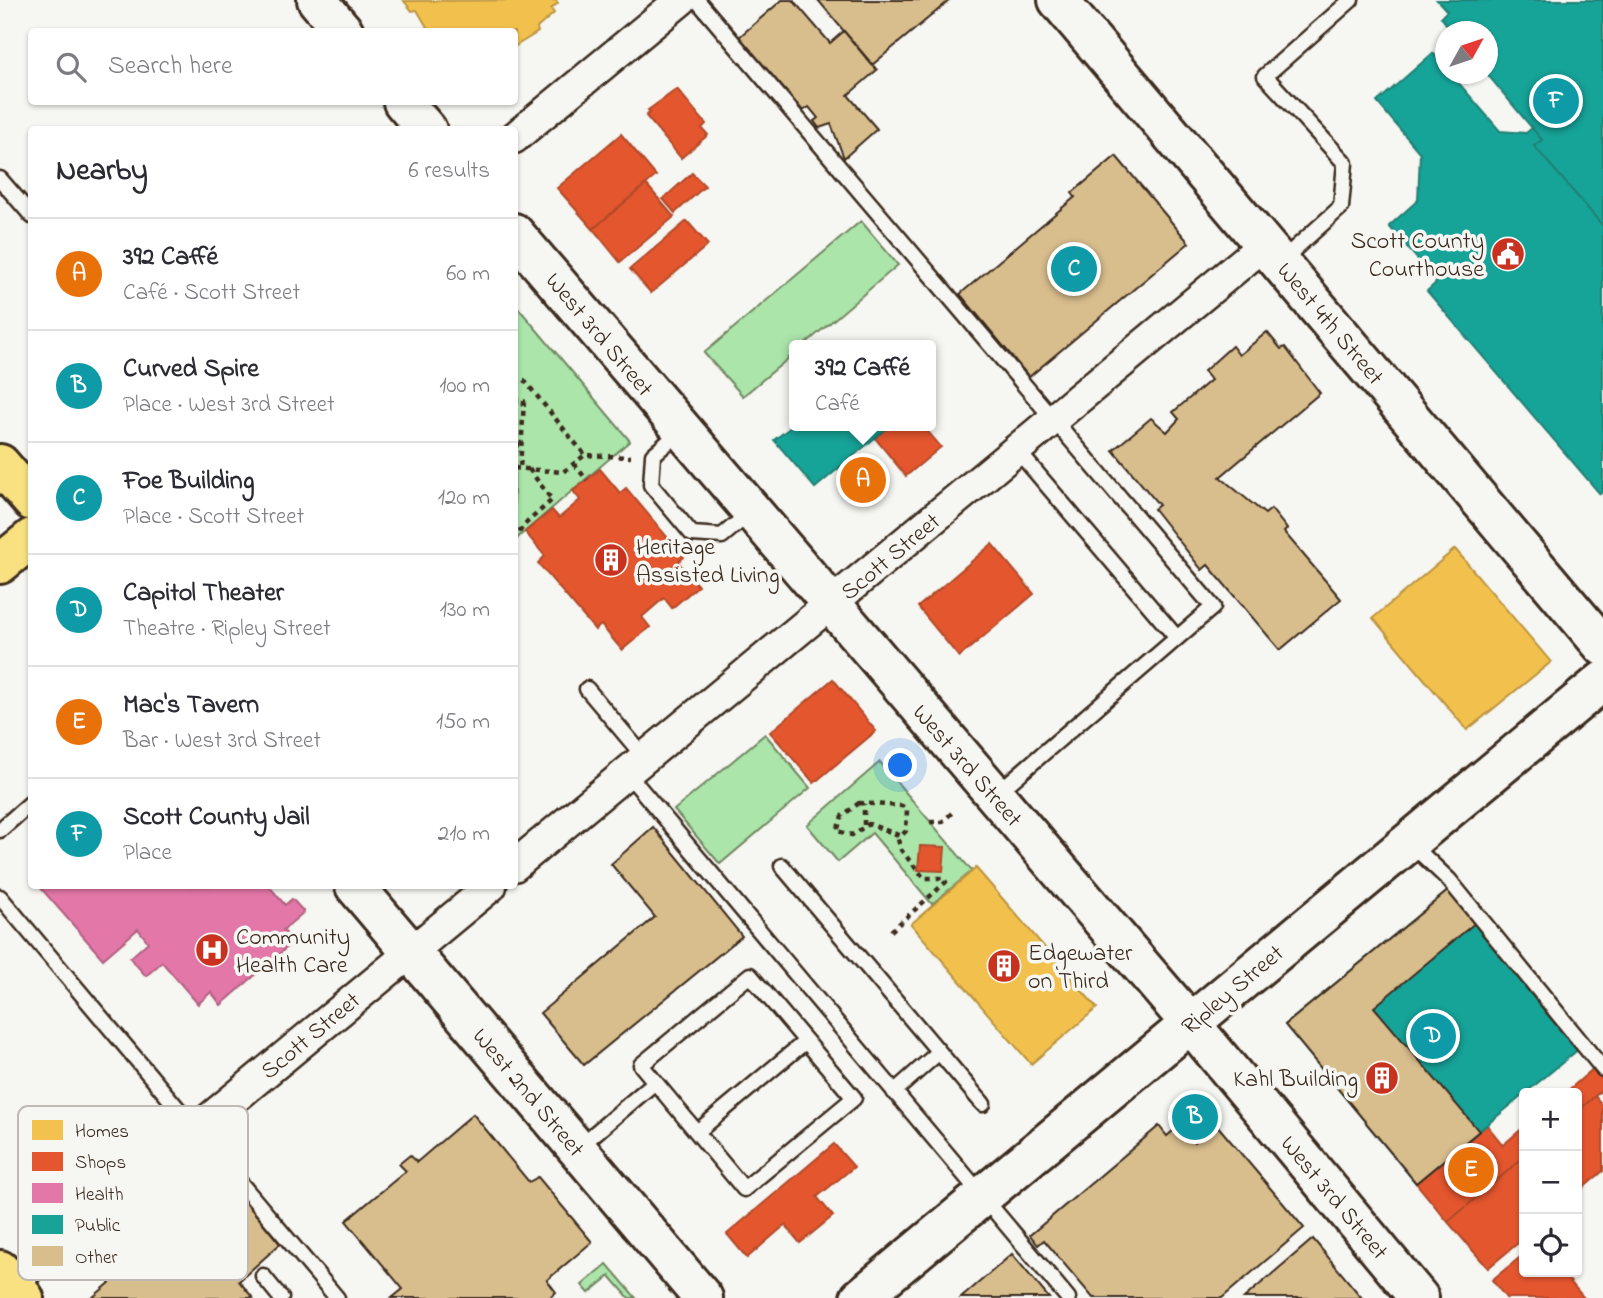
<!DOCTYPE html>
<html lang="en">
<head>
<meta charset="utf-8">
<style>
  body { margin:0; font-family:"Indie Flower",sans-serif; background:#f7f7f7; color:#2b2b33 }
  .controls { position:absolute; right:21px; bottom:21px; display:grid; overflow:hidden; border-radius:7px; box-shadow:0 2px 5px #0004 }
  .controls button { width:63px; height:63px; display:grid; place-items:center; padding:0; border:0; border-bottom:2px solid #e1e1e2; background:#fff; color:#2b2b33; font:35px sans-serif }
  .compass { position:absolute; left:1435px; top:21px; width:63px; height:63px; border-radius:50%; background:#fff; box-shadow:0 2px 5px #0004; rotate:50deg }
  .you { position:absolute; left:901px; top:766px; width:24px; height:24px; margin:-18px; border:5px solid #fff; border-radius:50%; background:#1a73e8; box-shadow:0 0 0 10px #1a73e833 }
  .badge { display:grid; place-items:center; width:46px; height:46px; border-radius:50%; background:#c8321e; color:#fff; font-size:23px; font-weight:700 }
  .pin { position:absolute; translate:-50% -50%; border:4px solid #fff; box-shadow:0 2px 7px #0006 }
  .popup { position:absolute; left:789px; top:340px; width:147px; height:91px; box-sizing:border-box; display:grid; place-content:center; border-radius:7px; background:#fff; filter:drop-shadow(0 2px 5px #0005); font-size:23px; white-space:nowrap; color:#7c7c81 }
  .popup b { font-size:26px; color:#2b2b33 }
  .popup::after { content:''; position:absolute; left:50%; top:100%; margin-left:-14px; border:14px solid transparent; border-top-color:#fff }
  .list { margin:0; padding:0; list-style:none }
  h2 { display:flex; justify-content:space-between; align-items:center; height:91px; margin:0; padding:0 28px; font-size:30px }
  h2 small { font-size:23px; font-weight:400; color:#7c7c81 }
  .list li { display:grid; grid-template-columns:46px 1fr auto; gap:21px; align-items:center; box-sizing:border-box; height:112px; padding:0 28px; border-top:2px solid #e1e1e2 }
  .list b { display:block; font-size:26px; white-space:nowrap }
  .list p { margin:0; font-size:23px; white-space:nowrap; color:#7c7c81 }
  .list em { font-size:23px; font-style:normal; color:#7c7c81 }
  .icon { flex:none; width:38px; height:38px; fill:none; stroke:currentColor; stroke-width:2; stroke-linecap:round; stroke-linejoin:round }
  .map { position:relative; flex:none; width:1603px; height:1298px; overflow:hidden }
  .search { position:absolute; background:#fff; box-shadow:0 2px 5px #0004; left:28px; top:28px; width:490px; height:77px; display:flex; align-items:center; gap:18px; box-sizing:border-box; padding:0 24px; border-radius:7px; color:#7c7c81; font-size:26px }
  .panel { position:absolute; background:#fff; box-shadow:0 2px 5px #0004; left:28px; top:126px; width:490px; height:763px; border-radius:7px }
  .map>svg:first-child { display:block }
  .green { fill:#abe5aa; stroke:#738864; stroke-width:2 }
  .homes { fill:#f2c14e; stroke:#bb9440; stroke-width:2 }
  .shops { fill:#e4572e; stroke:#b14a29; stroke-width:2 }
  .health { fill:#e377a8; stroke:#b1607f; stroke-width:2 }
  .public { fill:#17a398; stroke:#227f73; stroke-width:2 }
  .building { fill:#d8bd8d; stroke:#3b2a1e; stroke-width:2 }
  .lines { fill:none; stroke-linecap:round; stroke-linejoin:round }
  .lane-casing { stroke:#3b2a1e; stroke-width:19 }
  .street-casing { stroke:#3b2a1e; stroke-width:35 }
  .secondary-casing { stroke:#3b2a1e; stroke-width:44 }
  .highway-casing { stroke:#3b2a1e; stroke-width:44 }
  .path { stroke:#3b2a1e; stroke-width:4.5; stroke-dasharray:5 5; stroke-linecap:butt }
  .lane { stroke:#f6f6f2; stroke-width:14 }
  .street { stroke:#f6f6f2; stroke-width:30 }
  .secondary { stroke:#f6f6f2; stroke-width:38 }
  .highway { stroke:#f9e181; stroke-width:38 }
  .labels { text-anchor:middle; stroke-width:7; stroke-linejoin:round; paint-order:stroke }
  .poi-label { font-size:24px; fill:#3b2a1e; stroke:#f6f6f2; text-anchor:start }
  .street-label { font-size:24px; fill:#3b2a1e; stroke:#f6f6f2 }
  .key { fill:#f6f6f2; stroke:#beb9b2; stroke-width:2 }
  .key-label { font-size:19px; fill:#3b2a1e }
</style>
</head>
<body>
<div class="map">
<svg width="1603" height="1298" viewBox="0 0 1603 1298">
  <rect width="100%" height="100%" fill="#f6f6f2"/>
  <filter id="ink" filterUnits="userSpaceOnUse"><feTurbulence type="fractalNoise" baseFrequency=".0143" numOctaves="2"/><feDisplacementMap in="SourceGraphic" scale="14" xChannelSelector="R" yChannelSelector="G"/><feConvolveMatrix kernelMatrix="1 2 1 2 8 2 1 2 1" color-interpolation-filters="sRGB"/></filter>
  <g filter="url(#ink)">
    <path class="green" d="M861 221 898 265 804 345H795V353L743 396 704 353Z
      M515 304 630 441 515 540H514Z
      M765 734 810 788 720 864 674 810Z
      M880 762 972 871 932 904 872 833 838 862 807 825Z
      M607 1264 636 1298H629L610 1276 589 1293 582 1285Z"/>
    <path class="homes" d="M556 0 558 3 551 9 554 13 537 28 538 32 514 47V32H430L417 10 412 11 404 1Z
      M1455 549 1551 662 1467 730 1373 618Z
      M976 868 1097 1008 1031 1064 911 924Z"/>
    <path class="shops" d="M677 89 706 124 702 128 708 135 681 158 646 116 650 112 648 110Z
      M621 134 656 176 593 229 557 188Z
      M692 173 705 186 675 213 663 199Z
      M646 184 674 217 620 262 593 229Z
      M687 221 708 245 651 293 630 269Z
      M889 426H923L941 447 906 476 875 438Z
      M600 469 620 493 626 488 684 557 678 562 698 586 672 608 664 598 642 617 650 627 622 650 601 625 595 630 538 563 545 556 525 532 552 510 559 518 580 500 573 491Z
      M992 544 1034 594 959 657 918 607Z
      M833 679 876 731 814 783 770 732Z
      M920 846 945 847 943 871 918 870Z
      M1594 1068 1603 1078V1089L1577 1112V1093H1565Z
      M1595 1096 1603 1106V1171L1577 1193V1112Z
      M1487 1125 1503 1145 1524 1127V1157L1448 1222 1416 1183Z
      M834 1144 854 1167 817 1197 833 1216 800 1243 785 1225 747 1258 727 1234Z
      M1524 1157V1238L1488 1268 1448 1222Z
      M1524 1254V1272H1562L1584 1298H1506L1492 1280Z"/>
    <path class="health" d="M39 886H269L285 905 292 899 304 912 283 930 293 942 221 1005 211 992 198 1004 162 962 146 976 130 958 148 942 138 929 103 959Z"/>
    <path class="public" d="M1437 0H1603V226L1534 146 1542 140 1487 74 1488 32H1452L1441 17 1447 11Z
      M1433 53 1446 68V74H1451L1500 131 1526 133 1532 128 1542 140 1534 146 1603 226V491L1600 494 1427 291 1437 282 1389 226 1418 200 1420 153 1377 102Z
      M795 424V426H889L815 488 774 440Z
      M1449 890 1580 1048 1416 1183 1285 1025Z"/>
    <path class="building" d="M782 0H793L830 43 844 31 877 70 848 95 877 129 844 158 831 124 819 128 814 121 818 118 809 107 803 111 739 37Z
      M818 0H950L872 65Z
      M1116 156 1189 243 1029 377 960 294 1075 197 1072 193Z
      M1267 332 1281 349 1285 347 1320 393 1220 477 1265 514 1271 509 1287 529 1284 532 1341 599 1280 650 1208 565 1202 570 1154 509 1159 505 1113 450 1151 418 1167 432 1179 419 1173 412 1211 380 1204 371 1232 346 1239 355Z
      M653 827 742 936 584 1065 540 1013 655 917 611 864Z
      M1449 890 1476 922 1374 1007 1479 1131 1416 1183 1285 1025Z
      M473 1114 529 1182 538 1177 592 1242 547 1280 556 1292 549 1298H392L403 1289 346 1221 406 1171 399 1164 410 1155 417 1162Z
      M1216 1124 1304 1228 1222 1298H1093L1044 1240 1038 1245 1030 1235 1159 1126 1167 1136 1180 1125 1194 1142Z
      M230 1181 280 1244 239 1281 253 1298H92Z
      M1313 1239 1362 1298H1244Z
      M1012 1254 1049 1298H961Z"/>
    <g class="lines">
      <g class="lane-casing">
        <path id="lane" d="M697 0 1213 607 996 794
          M0 179 32 216
          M1280 262 1341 207 1345 163 1265 76 1351 0
          M681 431 653 455 651 485 692 534 722 536 751 512
          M1017 450 1177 638
          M587 689 645 758
          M627 773 1068 1298
          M0 830 32 802
          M1410 843 1449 880 1603 1069
          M782 866 983 1104
          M0 897 337 1298
          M750 975 854 1098 744 1189 641 1065Z
          M894 1092 939 1052
          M697 1132 806 1041
          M579 1147 655 1082
          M263 1276 281 1298"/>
      </g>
      <g class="street-casing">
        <path id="street" d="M514 138 681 0
          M514 866 1265 244
          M0 1292 491 886"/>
      </g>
      <g class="secondary-casing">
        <path id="secondary" d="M317 0 344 32
          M1058 0 1603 646
          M403 102 427 130
          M514 233 1191 1024 1419 1298
          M355 886 703 1298
          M860 1298 1603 681"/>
      </g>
      <g class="highway-casing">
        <path id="highway" d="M0 464 32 501
          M0 564 32 538
          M0 1270 24 1298"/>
      </g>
      <path class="path" d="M514 379 524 380 585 455
        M514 400 524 401 520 469
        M514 445H522
        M574 464 587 480
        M514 468 563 472 585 455 631 457
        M514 541 523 526 552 500 529 469
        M859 803 902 806 907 810 906 831 901 836 869 824 852 835 837 831 842 816Z
        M930 822H942L955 810
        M864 825V804
        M891 931 946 882 943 878H924L901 850 897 836"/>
      <use href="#lane" class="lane"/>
      <use href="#street" class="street"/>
      <use href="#secondary" class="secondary"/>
      <use href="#highway" class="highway"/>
    </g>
  </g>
  <defs>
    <g id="civic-disc" transform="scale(1.75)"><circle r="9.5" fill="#c8321e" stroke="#f6f6f2"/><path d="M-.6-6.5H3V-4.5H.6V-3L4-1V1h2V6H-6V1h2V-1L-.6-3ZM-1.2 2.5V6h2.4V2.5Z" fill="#fff"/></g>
    <g id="building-disc" transform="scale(1.75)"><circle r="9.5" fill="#c8321e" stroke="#f6f6f2"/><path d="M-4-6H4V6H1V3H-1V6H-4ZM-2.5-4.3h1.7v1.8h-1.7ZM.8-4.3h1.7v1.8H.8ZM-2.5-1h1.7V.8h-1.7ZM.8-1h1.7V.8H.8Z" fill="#fff"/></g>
    <g id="hospital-disc" transform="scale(1.75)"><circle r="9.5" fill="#c8321e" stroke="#f6f6f2"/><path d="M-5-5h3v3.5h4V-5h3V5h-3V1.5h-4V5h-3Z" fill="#fff"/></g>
  </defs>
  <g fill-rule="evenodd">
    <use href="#civic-disc" x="1508" y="254"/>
    <use href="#building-disc" x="611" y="560"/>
    <use href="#hospital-disc" x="212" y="950"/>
    <use href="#building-disc" x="1004" y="966"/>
    <use href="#building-disc" x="1382" y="1078"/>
  </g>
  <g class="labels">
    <g class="poi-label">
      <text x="1484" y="248" text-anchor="end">Scott County<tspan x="1484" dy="28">Courthouse</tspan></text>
      <text x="636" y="554">Heritage<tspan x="636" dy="28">Assisted Living</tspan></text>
      <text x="236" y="944">Community<tspan x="236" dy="28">Health Care</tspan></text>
      <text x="1028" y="960">Edgewater<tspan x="1028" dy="28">on Third</tspan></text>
      <text x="1358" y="1086" text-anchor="end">Kahl Building</text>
    </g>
    <g class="street-label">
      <text transform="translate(1331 323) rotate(50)" y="8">West 4th Street</text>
      <text transform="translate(600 334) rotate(50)" y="8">West 3rd Street</text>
      <text transform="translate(890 556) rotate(-40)" y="8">Scott Street</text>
      <text transform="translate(968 765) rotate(49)" y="8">West 3rd Street</text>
      <text transform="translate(1232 989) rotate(-40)" y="8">Ripley Street</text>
      <text transform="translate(310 1035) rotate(-40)" y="8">Scott Street</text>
      <text transform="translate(529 1092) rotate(50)" y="8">West 2nd Street</text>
      <text transform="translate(1335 1197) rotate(50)" y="8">West 3rd Street</text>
    </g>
  </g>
  <rect x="18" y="1106" width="230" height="174" rx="10" class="key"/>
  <rect x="32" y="1120" width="31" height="20" fill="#f2c14e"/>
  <rect x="32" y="1152" width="31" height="19" fill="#e4572e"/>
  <rect x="32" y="1183" width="31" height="20" fill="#e377a8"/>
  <rect x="32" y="1215" width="31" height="19" fill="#17a398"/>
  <rect x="32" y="1246" width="31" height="20" fill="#d8bd8d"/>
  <g class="key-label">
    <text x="75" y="1137">Homes</text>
    <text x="75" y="1168">Shops</text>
    <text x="75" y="1200">Health</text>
    <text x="75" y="1231">Public</text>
    <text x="75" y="1263">Other</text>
  </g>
</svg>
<div class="controls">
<button>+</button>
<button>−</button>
<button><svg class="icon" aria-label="locate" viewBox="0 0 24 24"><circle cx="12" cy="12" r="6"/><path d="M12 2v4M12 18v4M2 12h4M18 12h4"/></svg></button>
</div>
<svg class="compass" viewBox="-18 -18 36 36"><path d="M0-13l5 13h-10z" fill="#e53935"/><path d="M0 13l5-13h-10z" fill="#7c7c81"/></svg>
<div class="you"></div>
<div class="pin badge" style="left:863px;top:480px;background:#e8710a">A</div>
<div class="popup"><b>392 Caffé</b>Café</div>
<div class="pin badge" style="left:1195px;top:1117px;background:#0f9aa8">B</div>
<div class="pin badge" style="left:1074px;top:269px;background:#0f9aa8">C</div>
<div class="pin badge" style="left:1433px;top:1036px;background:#0f9aa8">D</div>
<div class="pin badge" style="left:1471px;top:1170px;background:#e8710a">E</div>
<div class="pin badge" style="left:1556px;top:101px;background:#0f9aa8">F</div>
<div class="search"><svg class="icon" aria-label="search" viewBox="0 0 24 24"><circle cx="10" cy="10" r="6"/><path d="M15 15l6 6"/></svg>Search here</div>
<section class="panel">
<h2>Nearby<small>6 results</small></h2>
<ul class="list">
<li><span class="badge" style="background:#e8710a">A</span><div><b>392 Caffé</b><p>Café · Scott Street</p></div><em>60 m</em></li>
<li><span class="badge" style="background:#0f9aa8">B</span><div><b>Curved Spire</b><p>Place · West 3rd Street</p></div><em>100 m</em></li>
<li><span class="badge" style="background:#0f9aa8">C</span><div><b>Foe Building</b><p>Place · Scott Street</p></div><em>120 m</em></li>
<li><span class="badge" style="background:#0f9aa8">D</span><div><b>Capitol Theater</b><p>Theatre · Ripley Street</p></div><em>130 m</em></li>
<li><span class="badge" style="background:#e8710a">E</span><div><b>Mac's Tavern</b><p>Bar · West 3rd Street</p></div><em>150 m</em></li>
<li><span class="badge" style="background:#0f9aa8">F</span><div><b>Scott County Jail</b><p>Place</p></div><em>210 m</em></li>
</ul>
</section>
</div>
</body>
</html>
